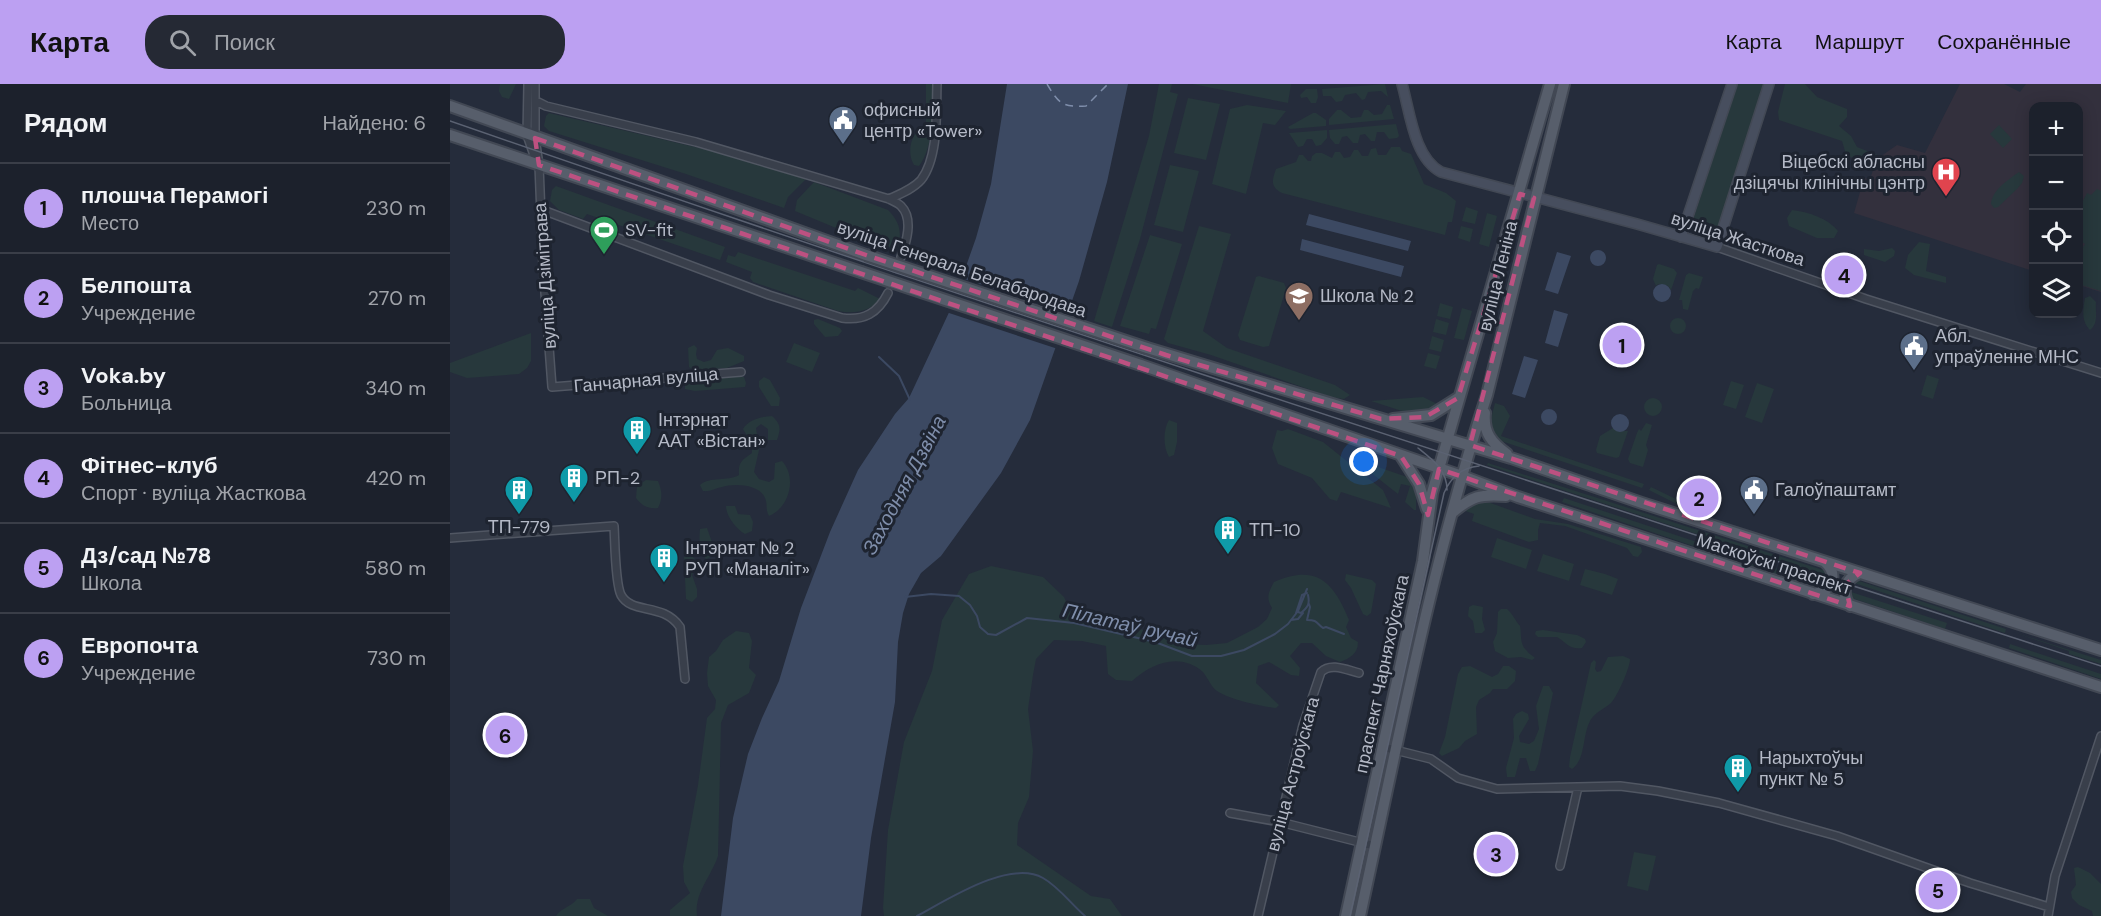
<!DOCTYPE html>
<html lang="ru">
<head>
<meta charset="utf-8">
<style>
  body { margin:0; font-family:"DM Sans",sans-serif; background:#252934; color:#f1f3f6 }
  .controls { position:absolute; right:18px; top:18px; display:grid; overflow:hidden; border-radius:12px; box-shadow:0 3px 15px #0003 }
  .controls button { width:54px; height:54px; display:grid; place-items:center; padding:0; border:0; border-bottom:2px solid #3a3e48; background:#1c212c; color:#f1f3f6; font:30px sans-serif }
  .you { position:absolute; left:914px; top:378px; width:21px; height:21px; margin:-15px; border:4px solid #fff; border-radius:50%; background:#1a73e8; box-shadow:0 0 0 9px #1a73e833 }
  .badge { display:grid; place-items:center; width:39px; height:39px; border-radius:50%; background:#bca0f2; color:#111; font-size:20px; font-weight:700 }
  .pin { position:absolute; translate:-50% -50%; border:3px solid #fff; box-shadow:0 2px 6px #0006 }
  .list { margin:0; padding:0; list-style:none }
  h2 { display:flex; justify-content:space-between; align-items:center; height:78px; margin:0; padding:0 24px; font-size:26px }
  h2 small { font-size:20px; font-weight:400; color:#a0a3a9 }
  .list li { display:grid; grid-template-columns:39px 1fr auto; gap:18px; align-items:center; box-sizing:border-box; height:90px; padding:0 24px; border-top:2px solid #3a3e48 }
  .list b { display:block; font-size:22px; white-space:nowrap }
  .list p { margin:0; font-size:20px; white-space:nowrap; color:#a0a3a9 }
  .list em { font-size:20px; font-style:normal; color:#a0a3a9 }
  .icon { flex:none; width:33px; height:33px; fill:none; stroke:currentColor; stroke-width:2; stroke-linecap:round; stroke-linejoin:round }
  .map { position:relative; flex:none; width:1651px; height:832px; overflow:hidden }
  header { display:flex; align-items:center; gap:36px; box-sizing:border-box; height:84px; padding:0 30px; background:#bca0f2; color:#111 }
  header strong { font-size:28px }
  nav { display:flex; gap:33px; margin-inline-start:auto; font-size:21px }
  .search { width:420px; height:54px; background:#252934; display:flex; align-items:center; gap:15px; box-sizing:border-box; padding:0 21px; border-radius:24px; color:#a0a3a9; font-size:22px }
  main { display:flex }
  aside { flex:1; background:#1c212c }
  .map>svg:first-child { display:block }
  .medical { fill:#33303d }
  .green { fill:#27383c }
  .water { fill:#3c4962 }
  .pier { fill:#252c3b }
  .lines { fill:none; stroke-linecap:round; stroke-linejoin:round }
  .stream { stroke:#3c4962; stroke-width:2 }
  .ferry { stroke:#7f8eab; stroke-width:1.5; stroke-dasharray:8 6; stroke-linecap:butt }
  .street-tunnel { stroke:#3b4150; stroke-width:7; stroke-dasharray:7 3.5; stroke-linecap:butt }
  .street-casing { stroke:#515763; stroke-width:10 }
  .secondary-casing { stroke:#424854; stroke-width:12 }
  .primary-casing { stroke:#424854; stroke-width:14 }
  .street { stroke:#393f4b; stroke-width:7 }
  .secondary { stroke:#474e5e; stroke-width:9 }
  .primary { stroke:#575e6b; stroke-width:10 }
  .tram { stroke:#5b6272; stroke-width:1.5 }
  .primary-bridge-casing { stroke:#424854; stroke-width:14; stroke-linecap:butt }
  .primary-bridge { stroke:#575e6b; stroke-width:10 }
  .marked { fill:none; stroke:#bd5181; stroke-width:4.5; stroke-dasharray:12 8; stroke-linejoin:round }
  .labels { text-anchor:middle; stroke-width:6; stroke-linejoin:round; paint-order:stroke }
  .poi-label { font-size:18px; fill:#b5bac7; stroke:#1e2430; text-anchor:start }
  .street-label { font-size:18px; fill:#b5bac7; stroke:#1e2430 }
  .water-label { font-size:20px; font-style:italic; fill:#7f8eab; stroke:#1e2430 }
</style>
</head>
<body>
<header>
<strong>Карта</strong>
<div class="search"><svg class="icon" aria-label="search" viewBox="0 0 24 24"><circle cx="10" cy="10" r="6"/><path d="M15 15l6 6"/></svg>Поиск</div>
<nav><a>Карта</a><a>Маршрут</a><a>Сохранённые</a></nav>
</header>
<main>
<aside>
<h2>Рядом<small>Найдено: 6</small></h2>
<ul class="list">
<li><span class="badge">1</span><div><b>плошча Перамогі</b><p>Место</p></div><em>230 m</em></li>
<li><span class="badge">2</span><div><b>Белпошта</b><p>Учреждение</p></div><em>270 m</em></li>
<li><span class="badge">3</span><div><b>Voka.by</b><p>Больница</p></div><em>340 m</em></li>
<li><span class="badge">4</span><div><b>Фітнес-клуб</b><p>Спорт · вуліца Жасткова</p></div><em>420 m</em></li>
<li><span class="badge">5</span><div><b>Дз/сад №78</b><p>Школа</p></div><em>580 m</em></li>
<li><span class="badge">6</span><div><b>Европочта</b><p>Учреждение</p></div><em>730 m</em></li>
</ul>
</aside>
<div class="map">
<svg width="1651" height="832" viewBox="0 0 1651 832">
  <rect width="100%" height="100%" fill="#252c3b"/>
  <path class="medical" d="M1510 0H1554L1570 8 1576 0H1651V208L1629 201 1628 22H1584L1583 187 1404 129 1414 94 1420 95 1427 75 1447 61 1475 69Z"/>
  <path class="green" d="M50 0H66L59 15 52 13 49 7Z
    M476 0H484C483 23 484 64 469 82L464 81C458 72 459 55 468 47 471 44 474 43 476 40Z
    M709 0H722L720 8 728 10 690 155 662 243 644 237 699 52Z
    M742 0H841L838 19Z
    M935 0 938 13 931 7 918 8 915 15 912 16 906 9 895 11 892 17 886 18 881 12H873L872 5Z
    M1287 0H1315L1267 148 1242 139Z
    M1335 0H1355L1367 13 1397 25V33L1389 42 1401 52 1407 63 1430 72 1428 80C1419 83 1399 75 1395 67 1394 64 1393 60 1392 57L1329 36 1328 28Z
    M856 5H867L868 13 866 19H861L857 13 851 14 850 11Z
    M738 14 770 20 756 76 724 69Z
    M797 21 836 27 825 41 813 39 796 110 762 100 780 25Z
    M937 21H940L944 35 879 41V35L887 26H891L901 34 911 33 914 26H918L924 31 932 30Z
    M99 29 275 70 356 95 338 113 334 124 236 90 99 47 94 42 96 32Z
    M863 29H866L876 36V42L840 45 838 43Z
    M946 40 949 52 947 54 939 55 934 48H927L925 57H921L915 50 910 51 908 59H903L897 52 892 53 889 60H885L880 54 879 46Z
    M1549 41 1562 55 1553 64 1540 50Z
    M877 46V54L871 61 866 62 862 55H857L853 62 848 63 839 49Z
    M941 63H950L952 67 961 70 974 100 996 109 1006 117 1002 138H998L995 151 832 109C820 103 822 96 826 85L846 78 849 71H853L858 77H861L862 72 866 69H872L882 74 885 68H890L894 74 900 73 904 66H908L912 72H918L921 65 926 64 928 71H936Z
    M720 81 749 87 733 148 704 141Z
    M1569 88 1574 92 1572 99 1567 105 1548 123 1544 124 1541 120C1542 106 1558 96 1569 88Z
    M364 98 438 126C450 138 452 148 448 165L420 158 345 127 347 116Z
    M106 102 275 163 270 176 137 130 133 135 109 126 100 117 102 106Z
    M1647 105 1651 107V207L1628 200 1629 170 1635 160 1629 156V124L1637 109 1641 111Z
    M1016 123 1028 127 1025 140 1012 137Z
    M1342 126C1358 128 1378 134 1388 147L1384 154H1367L1339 142 1337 134Z
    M1037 129 1047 132 1039 163 1029 160Z
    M749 142 781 150 753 247 777 264 885 301 900 311 894 315 881 313 761 271 718 259 714 255Z
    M1011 142 1023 145 1020 158 1008 154Z
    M700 151 732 160 706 245 701 244 699 250 670 242Z
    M1469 158 1480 160 1476 187 1496 193V199L1464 191 1455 184 1458 171Z
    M1442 164 1445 167 1444 172 1435 178 1414 171V165L1429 167Z
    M288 168 405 207 408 204 430 215C419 228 405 230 388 227L303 198 300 194 302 188 276 178 278 171 285 173Z
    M1209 180 1224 185 1227 189 1221 206 1218 202 1208 200 1206 202 1203 195 1207 181Z
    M1239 189 1253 193 1249 205 1246 204 1243 207 1238 226 1233 225 1232 216H1229L1236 191Z
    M809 192 834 199 836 204 819 262 813 263 790 256 788 251 806 193Z
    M1640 212 1646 218C1645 228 1649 239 1640 246 1631 237 1633 226 1635 214Z
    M990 219 1003 223 1000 235 987 232Z
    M1012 224 1022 227 1014 256 1004 254Z
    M1220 242a8 8 0 1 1 16 0a8 8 0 1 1-16 0Z
    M368 235 390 244 392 247 388 252 375 253 364 240V236Z
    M986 235 999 239 996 251 983 248Z
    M81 249V277L77 284 69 290 17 294 0 288V279Z
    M982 252 994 256 991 268 979 265Z
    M344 259 370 269 362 288 336 278Z
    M244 261 247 264 246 270 247 275 254 278 261 276 267 266 278 264 294 272V277L277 284 243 286 239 283 238 264Z
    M978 269 990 272 986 285 974 282Z
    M281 291 294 293 296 299 295 303 245 307 235 305V298L239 296Z
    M1477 291 1489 295 1483 315 1471 311Z
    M314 293 320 296 330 314 329 322H321L309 303V297Z
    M1281 297 1294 301 1286 325 1273 321Z
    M1307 299 1324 305 1312 339 1295 333Z
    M973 313 989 321 985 327 958 329 921 317Z
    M1194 323a9 9 0 1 1 18 0a9 9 0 1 1-18 0Z
    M1045 319 1054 322 1060 332 1051 352 1194 400 1192 404 1051 357C1037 347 1041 334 1045 319Z
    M322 332C331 340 331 345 327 356H318V345L311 340 306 344 309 366 304 388 309 395 319 398 324 395 325 379 332 377C347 393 340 423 319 432 315 425 318 421 315 414 310 400 283 399 272 403 265 404 261 408 253 407L250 401C260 392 277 398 289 391 288 378 292 376 302 369V360L293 345C299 335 311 333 322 332Z
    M719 336 727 339V358L724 371 719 373C713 363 713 345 719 336Z
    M1196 339 1202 341 1196 361 1198 366 1193 383 1180 379 1178 375 1187 349 1189 345 1191 347Z
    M1163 344 1168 347H1178L1169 373 1166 374 1147 369 1146 366 1150 352Z
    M838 345 873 358 933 406 941 424 891 408 887 417 880 415 862 394 828 380 822 364 827 346 832 347Z
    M902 374 960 394 966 405V426H964L955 418 960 402 951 400 948 410Z
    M1038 379 1376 487 1378 493 1037 381Z
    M196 396 208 397C212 407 213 414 208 424 198 425 192 422 186 414L187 402Z
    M1201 403 1226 415 1247 421 1246 426 1227 420 1199 406Z
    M1114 414 1377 501 1366 503 1112 418Z
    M1035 417 1085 435 1118 440 1191 463 1192 468 1188 473 1183 472 1177 464 1115 442 1090 439 1088 446V456L1079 458 1022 437 1024 430 1013 426 1027 418Z
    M276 422H285L288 430 300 431 303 438 302 447 295 450C286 445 276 432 276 422Z
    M257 444 263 461V472L256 475C249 467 249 455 250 445Z
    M1047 454 1082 466 1076 485 1041 473Z
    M1093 470 1124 480 1119 497 1087 487Z
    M241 471 246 476V484L242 491 247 505V513L242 518 236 515 234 473Z
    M541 482 593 493 614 513 621 529 629 537 669 540 718 552 736 560 756 561 777 559 808 543 817 535 822 524C816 514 818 509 824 498 866 480 883 497 899 536L896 543 901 554 908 558C908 570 900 574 890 578L876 572 862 559H851L840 572 850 584 849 592 841 591 819 578 808 582 806 599 829 621 826 624C810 622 781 616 767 607 761 603 758 594 753 588 730 568 702 579 682 597L666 596 658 590 656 562 632 557 604 556 586 575 583 591 578 625 583 667 579 713 568 739 567 761 641 812 660 815 672 832H434L433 824 438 746 454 658 482 587 492 536 519 490Z
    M1135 485 1155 490 1168 495 1162 511 1130 501Z
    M896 490 922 496 926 500 921 529 917 532 913 530 901 504 895 496Z
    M1406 496 1556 545 1555 549 1401 498Z
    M1398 507 1497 539 1495 545 1402 514Z
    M1023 521 1033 523 1032 535 1035 546 1032 549H1025L1023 537 1018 532 1019 523Z
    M1051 525H1057C1062 529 1065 536 1070 542 1072 551 1069 560 1077 567 1079 570 1082 571 1085 574L1082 576 1071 573 1058 574 1045 567 1043 558 1047 549 1048 528Z
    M1093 546 1127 551 1135 555 1136 558 1132 564C1120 566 1117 559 1107 553H1088L1085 550 1086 547Z
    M286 547 299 549 302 557 299 584 306 591 299 609 278 621 271 639 268 772C261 793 244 809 247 832H220V826L240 809 234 798 233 782 248 701 257 634 265 625 266 616 258 602 257 589 259 573 266 567 273 556Z
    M1563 548 1651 576V580L1619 570V567Z
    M1560 560 1651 590V595L1559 564Z
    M1173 572 1180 575C1180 584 1167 613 1161 619 1154 625 1144 629 1140 637 1132 652 1136 675 1122 685L1119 683 1120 673 1141 579 1144 576 1146 578 1145 585 1147 588 1151 587 1158 573Z
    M1020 582 1042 593 1048 590 1053 582H1059L1066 587 1065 597 1057 605H1043L1040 609 1029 616 1026 623 1027 650 1015 657 1009 664 992 672 989 669 995 653 1008 590 1012 583Z
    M1093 602H1099L1103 609 1088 680 1085 687H1080L1076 674H1070L1065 693H1057L1056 684 1064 654 1063 635 1066 630 1072 627 1078 630 1079 635 1069 652 1070 658 1079 660 1084 657 1089 645 1086 622Z
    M1184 768 1206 772 1198 807 1177 802Z
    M1628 783 1640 789 1651 800V832H1643L1642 827 1629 821 1622 814 1621 808 1626 801 1624 784Z
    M127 815H140L144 824 158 832H106C111 824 121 823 127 815Z"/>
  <path class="water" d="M557 0H678L657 98 629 197 580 336 551 389 491 472 471 489 459 510 453 529 448 558 445 618 421 754 411 832H271L283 734 298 670 312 634 329 597 351 524 380 448 408 386 445 330 459 314 502 222 526 154 541 100Z
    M859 130 961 157 958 167 856 141Z
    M852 155 954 182 951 193 850 166Z
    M1140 174a8 8 0 1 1 16 0a8 8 0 1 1-16 0Z
    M1107 168 1121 172 1108 210 1095 206Z
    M1203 209a9 9 0 1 1 18 0a9 9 0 1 1-18 0Z
    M1104 226 1118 230 1108 263 1095 259Z
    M1074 272 1088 276 1075 314 1062 310Z
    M1091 333a8 8 0 1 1 16 0a8 8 0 1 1-16 0Z
    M1161 339a9 9 0 1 1 18 0a9 9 0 1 1-18 0Z"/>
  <path class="pier" d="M509 193 621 230 608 265 496 228Z"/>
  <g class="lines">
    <path class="stream" d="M429 273 449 292 460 316
      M455 513 481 510 509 512 520 521 527 532 530 543 538 550 546 551 577 534 624 539 705 558 742 572H771L794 566 825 550 838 540 848 527 857 505
      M859 520 860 523 857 536C868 536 866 539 873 544L876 543 894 550
      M848 528 851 529C858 523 860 520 858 511
      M846 529 852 511 857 509
      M841 536 848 535 853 529
      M467 832C497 816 559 775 593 794 609 803 621 820 635 832"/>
    <path class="ferry" d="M597 0C609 20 612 23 636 22L658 0"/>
    <path class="street-tunnel" d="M438 209 449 178"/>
    <g class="street-casing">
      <path id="street" d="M78 0 77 51 85 74
        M85 0V54L89 81 93 182 102 303 291 288
        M86 17 96 22 246 58 439 115C443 117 448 119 451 122 464 135 456 159 451 173
        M439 115C450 110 463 105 471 96 489 73 486 27 487 0
        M90 125 319 211 392 234C414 237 428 229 438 209
        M1267 163 1416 215 1651 289
        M0 454 164 442C165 457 165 499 171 511 182 531 213 518 230 543L235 595
        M933 663 981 675 1008 694 1047 705 1170 702 1208 707 1269 719 1387 752 1520 799 1599 823
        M780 729 830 738 925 762
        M1110 782 1128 703
        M808 832 853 641 871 588C881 578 897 586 909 589
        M1598 832 1605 792 1651 652"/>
    </g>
    <g class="secondary-casing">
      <path id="secondary" d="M952 0C960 28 964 74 991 88L1187 140 1267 163 1319 0
        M1231 153 1282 0"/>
    </g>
    <g class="primary-casing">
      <path id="primary" d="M0 22 416 171
        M0 51 411 188
        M697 264 1061 374 1192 419 1651 566
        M691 281 1012 392 1068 413 1651 603
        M1035 329C1033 349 1042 359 1057 370
        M943 335 981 331 1008 314
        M951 372 969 400 977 425
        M1002 429C1022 412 1030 410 1056 412
        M1363 510 1375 507C1385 498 1385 487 1375 478
        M1400 522C1390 509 1395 494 1410 489
        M896 832 973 477 982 409 1100 0
        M910 832C948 658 981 481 1037 311L1114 0"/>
    </g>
    <use href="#street" class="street"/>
    <use href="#secondary" class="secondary"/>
    <use href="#primary" class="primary"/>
    <path class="tram" d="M0 37C548 227 1100 404 1651 582
      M968 364C983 376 997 386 997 406
      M900 832 994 409C1001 393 1011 384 1029 382"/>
    <g class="primary-bridge-casing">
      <path id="primary-bridge" d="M416 171 697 264
        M411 188 691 281"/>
    </g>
    <use href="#primary-bridge" class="primary-bridge"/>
  </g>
  <path class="marked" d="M85 54 416 171 716 271 931 335 975 333 1008 314 1070 110 1084 114 1020 361 1410 489 1395 501 1400 522 989 385 978 431 969 400 951 372 89 81Z"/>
  <defs>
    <g id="civic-pin" transform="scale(1.5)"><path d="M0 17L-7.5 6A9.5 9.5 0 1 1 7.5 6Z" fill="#5c6f8a" stroke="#1e2430"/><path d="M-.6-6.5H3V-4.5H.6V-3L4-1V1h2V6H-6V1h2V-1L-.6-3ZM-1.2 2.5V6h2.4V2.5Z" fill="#fff"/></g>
    <g id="hospital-pin" transform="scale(1.5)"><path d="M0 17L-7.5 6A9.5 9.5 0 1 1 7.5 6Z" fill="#e0444e" stroke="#1e2430"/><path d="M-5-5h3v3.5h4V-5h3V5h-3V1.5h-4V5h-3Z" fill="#fff"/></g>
    <g id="stadium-pin" transform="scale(1.5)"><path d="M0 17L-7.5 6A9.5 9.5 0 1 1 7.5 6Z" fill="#2e9e5b" stroke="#1e2430"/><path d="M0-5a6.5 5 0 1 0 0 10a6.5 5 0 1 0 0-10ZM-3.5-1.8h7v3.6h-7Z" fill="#fff"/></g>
    <g id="school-pin" transform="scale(1.5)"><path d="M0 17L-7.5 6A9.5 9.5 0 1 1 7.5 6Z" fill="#8d6e63" stroke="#1e2430"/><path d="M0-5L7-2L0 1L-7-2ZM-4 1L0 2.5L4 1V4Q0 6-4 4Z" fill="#fff"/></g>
    <g id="building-pin" transform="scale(1.5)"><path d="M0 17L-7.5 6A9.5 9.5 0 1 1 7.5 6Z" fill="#0f9aa8" stroke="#1e2430"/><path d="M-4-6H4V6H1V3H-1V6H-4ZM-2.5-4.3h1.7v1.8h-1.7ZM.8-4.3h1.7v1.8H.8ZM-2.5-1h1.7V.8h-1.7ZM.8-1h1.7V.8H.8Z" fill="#fff"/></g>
  </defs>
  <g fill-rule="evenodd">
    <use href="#civic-pin" x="393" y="36"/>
    <use href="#hospital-pin" x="1496" y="88"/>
    <use href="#stadium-pin" x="154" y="146"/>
    <use href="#school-pin" x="849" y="212"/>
    <use href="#civic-pin" x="1464" y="262"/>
    <use href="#building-pin" x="187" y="346"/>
    <use href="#building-pin" x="124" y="394"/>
    <use href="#building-pin" x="69" y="406"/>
    <use href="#civic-pin" x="1304" y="406"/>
    <use href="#building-pin" x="778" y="446"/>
    <use href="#building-pin" x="214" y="474"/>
    <use href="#building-pin" x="1288" y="684"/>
  </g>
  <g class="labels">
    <g class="poi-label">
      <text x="414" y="32">офисный<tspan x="414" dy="21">центр «Tower»</tspan></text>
      <text x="1475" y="84" text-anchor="end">Віцебскі абласны<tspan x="1475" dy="21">дзіцячы клінічны цэнтр</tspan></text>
      <text x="175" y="152">SV-fit</text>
      <text x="870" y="218">Школа № 2</text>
      <text x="1485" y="258">Абл.<tspan x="1485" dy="21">упраўленне МНС</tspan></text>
      <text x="208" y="342">Інтэрнат<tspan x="208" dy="21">ААТ «Вістан»</tspan></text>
      <text x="145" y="400">РП-2</text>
      <text x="1325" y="412">Галоўпаштамт</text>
      <text x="69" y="449" text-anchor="middle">ТП-779</text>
      <text x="799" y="452">ТП-10</text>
      <text x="235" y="470">Інтэрнат № 2<tspan x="235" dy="21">РУП «Маналіт»</tspan></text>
      <text x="1309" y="680">Нарыхтоўчы<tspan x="1309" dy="21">пункт № 5</tspan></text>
    </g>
    <g class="street-label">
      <text transform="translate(1288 155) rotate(18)" y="6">вуліца Жасткова</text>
      <text transform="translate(512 185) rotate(19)" y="6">вуліца Генерала Белабародава</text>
      <text transform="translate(95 192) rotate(-94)" y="6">вуліца Дзімітрава</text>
      <text transform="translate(1048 192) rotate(-76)" y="6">вуліца Леніна</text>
      <text transform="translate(196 296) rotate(-5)" y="6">Ганчарная вуліца</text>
      <text transform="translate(1324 480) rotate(18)" y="6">Маскоўскі праспект</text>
      <text transform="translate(932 590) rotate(-78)" y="6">праспект Чарняхоўскага</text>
      <text transform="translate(843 690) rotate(-75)" y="6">вуліца Астроўскага</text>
    </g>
    <g class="water-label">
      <text transform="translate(454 401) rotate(-62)" y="7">Заходняя Дзвіна</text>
      <text transform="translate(680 541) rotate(13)" y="7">Пілатаў ручай</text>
    </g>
  </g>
</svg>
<div class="controls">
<button>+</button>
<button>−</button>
<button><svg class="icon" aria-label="locate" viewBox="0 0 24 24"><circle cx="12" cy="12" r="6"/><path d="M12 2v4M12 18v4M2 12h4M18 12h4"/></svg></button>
<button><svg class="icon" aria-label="layers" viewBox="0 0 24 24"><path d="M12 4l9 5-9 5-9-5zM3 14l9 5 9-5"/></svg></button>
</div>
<div class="you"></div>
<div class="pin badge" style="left:1172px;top:261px">1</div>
<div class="pin badge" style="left:1249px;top:414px">2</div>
<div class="pin badge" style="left:1046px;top:770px">3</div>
<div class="pin badge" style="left:1394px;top:191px">4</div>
<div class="pin badge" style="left:1488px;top:806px">5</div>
<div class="pin badge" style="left:55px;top:651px">6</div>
</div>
</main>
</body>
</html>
